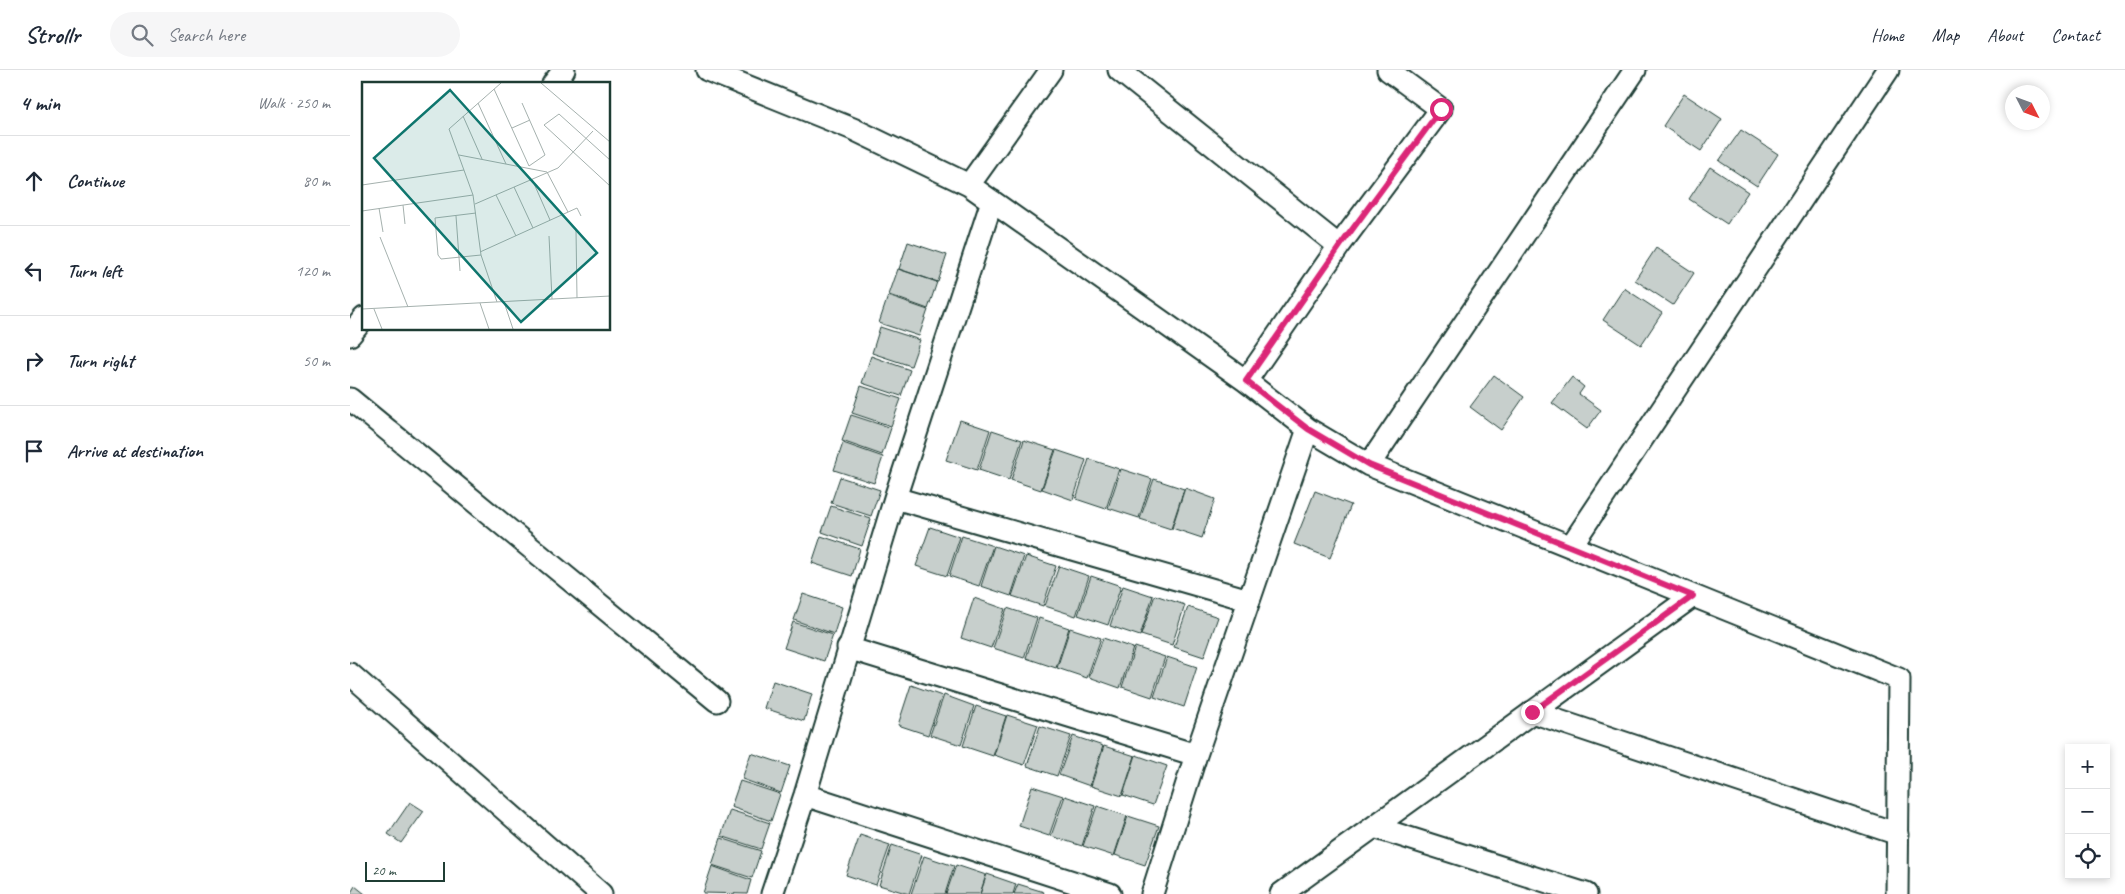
<!DOCTYPE html>
<html lang="en">
<head>
<meta charset="utf-8">
<style>
  body { margin:0; font-family:Caveat,sans-serif; background:#f6f6f7; color:#1f2937 }
  .controls { position:absolute; right:15px; bottom:15px; display:grid; overflow:hidden; border-radius:0px; box-shadow:0 2px 8px #0003 }
  .controls button { width:45px; height:45px; display:grid; place-items:center; padding:0; border:0; border-bottom:1px solid #e0e1e3; background:#fff; color:#1f2937; font:25px sans-serif }
  .compass { position:absolute; left:1655px; top:15px; width:45px; height:45px; border-radius:50%; background:#fff; box-shadow:0 2px 8px #0003; rotate:132deg }
  .scale { position:absolute; left:15px; bottom:12px; width:80px; box-sizing:border-box; padding-left:5px; border:2px solid #1f3d34; border-top:0; font-size:14px; line-height:18px; white-space:nowrap; color:#1f3d34; -webkit-text-stroke:4px #fff; paint-order:stroke }
  .stop { position:absolute; width:15px; height:15px; margin:-11px; border:4px solid #db2777; border-radius:50%; background:#fff }
  .stop.end { background:#db2777; border-color:#fff; box-shadow:0 1px 5px #0008 }
  .list { margin:0; padding:0; list-style:none }
  h2 { display:flex; justify-content:space-between; align-items:center; height:65px; margin:0; padding:0 20px; font-size:21px }
  h2 small { font-size:16px; font-weight:400; color:#747a83 }
  .list li { display:grid; grid-template-columns:32px 1fr auto; gap:15px; align-items:center; box-sizing:border-box; height:90px; padding:0 20px; border-top:1px solid #e0e1e3 }
  .list b { display:block; font-size:19px; white-space:nowrap }
  .list em { font-size:16px; font-style:normal; color:#747a83 }
  .icon { flex:none; width:28px; height:28px; fill:none; stroke:currentColor; stroke-width:2; stroke-linecap:round; stroke-linejoin:round }
  .map { position:relative; flex:none; width:1775px; height:824px; overflow:hidden }
  header { display:flex; align-items:center; gap:30px; box-sizing:border-box; height:70px; padding:0 25px; background:#fff; border-bottom:1px solid #e0e1e3 }
  header strong { font-size:24px }
  nav { display:flex; gap:28px; margin-inline-start:auto; font-size:18px }
  .search { width:350px; height:45px; background:#f6f6f7; display:flex; align-items:center; gap:12px; box-sizing:border-box; padding:0 18px; border-radius:28px; color:#747a83; font-size:19px }
  main { display:flex }
  aside { flex:1; background:#fff }
  .map>svg:first-child { display:block }
  .building { fill:#c7cfcc; stroke:#1f3d34 }
  .lines { fill:none; stroke-linecap:round; stroke-linejoin:round }
  .minor-casing { stroke:#1f3d34; stroke-width:25 }
  .minor { stroke:#fff; stroke-width:21 }
  .route { stroke:#db2777; stroke-width:6 }
  .inset-road { fill:none; stroke:#a5b1ae; stroke-width:1 }
  .view { fill:#0f766e; fill-opacity:0.15; stroke:#0f766e; stroke-width:2.5 }
  .inset-edge { fill:none; stroke:#1f3d34; stroke-width:2.5 }
</style>
</head>
<body>
<header>
<strong>Strollr</strong>
<div class="search"><svg class="icon" aria-label="search" viewBox="0 0 24 24"><circle cx="10" cy="10" r="6"/><path d="M15 15l6 6"/></svg>Search here</div>
<nav><a>Home</a><a>Map</a><a>About</a><a>Contact</a></nav>
</header>
<main>
<aside>
<h2>4 min<small>Walk · 250 m</small></h2>
<ul class="list">
<li><svg class="icon" aria-label="ahead" viewBox="0 0 24 24"><path d="M12 20V5M6 11l6-6 6 6"/></svg><div><b>Continue</b></div><em>80 m</em></li>
<li><svg class="icon" aria-label="left" viewBox="0 0 24 24"><path d="M17 20v-9H6M10 6l-5 5 5 5"/></svg><div><b>Turn left</b></div><em>120 m</em></li>
<li><svg class="icon" aria-label="right" viewBox="0 0 24 24"><path d="M7 20v-9h11M14 6l5 5-5 5"/></svg><div><b>Turn right</b></div><em>50 m</em></li>
<li><svg class="icon" aria-label="arrive" viewBox="0 0 24 24"><path d="M6 21V4h12l-3 4 3 4H6"/></svg><div><b>Arrive at destination</b></div></li>
</ul>
</aside>
<div class="map">
<svg width="1775" height="824" viewBox="0 0 1775 824">
  <rect width="100%" height="100%" fill="#fff"/>
  <filter id="ink" filterUnits="userSpaceOnUse"><feTurbulence type="fractalNoise" baseFrequency=".02" numOctaves="2"/><feDisplacementMap in="SourceGraphic" scale="10" xChannelSelector="R" yChannelSelector="G"/><feConvolveMatrix kernelMatrix="1 2 1 2 8 2 1 2 1" color-interpolation-filters="sRGB"/></filter>
  <g filter="url(#ink)">
    <path class="building" d="M1334 24 1372 49 1351 81 1313 56Z
      M1391 60 1428 84 1407 116 1369 91Z
      M1360 97 1398 122 1377 154 1339 129Z
      M558 172 597 185 588 212 549 199Z
      M1306 178 1344 203 1323 235 1285 210Z
      M548 199 587 212 578 239 539 225Z
      M1274 218 1312 243 1291 275 1253 250Z
      M538 226 578 240 569 266 529 253Z
      M530 257 570 270 561 296 522 283Z
      M521 286 560 300 551 326 512 313Z
      M1144 305 1174 327 1151 360 1120 337Z
      M1222 307 1234 317 1229 324 1251 340 1237 359 1202 333Z
      M511 316 551 329 541 356 502 343Z
      M501 345 541 358 532 385 492 371Z
      M610 350 640 360 627 400 596 390Z
      M642 360 672 370 659 410 629 400Z
      M674 370 705 380 691 420 661 410Z
      M493 373 533 387 524 413 484 400Z
      M706 380 736 390 723 430 692 419Z
      M739 389 769 399 756 439 726 429Z
      M771 399 802 409 789 448 758 438Z
      M490 407 530 420 521 446 481 433Z
      M804 409 834 419 821 459 790 449Z
      M835 418 865 429 852 468 822 458Z
      M965 421 1001 435 980 488 944 474Z
      M481 436 521 449 512 476 472 462Z
      M580 457 610 467 597 506 566 496Z
      M471 466 510 479 502 506 462 493Z
      M612 466 643 476 629 516 599 506Z
      M644 476 674 486 661 526 631 516Z
      M676 486 706 496 693 536 662 526Z
      M709 496 739 506 726 546 695 536Z
      M741 506 771 516 758 555 728 545Z
      M773 516 803 526 790 566 760 556Z
      M453 524 492 537 484 564 444 550Z
      M805 525 835 535 822 575 791 565Z
      M624 528 655 539 641 578 611 568Z
      M838 537 868 547 854 587 824 577Z
      M657 538 687 548 674 588 643 578Z
      M689 548 719 558 706 598 676 588Z
      M443 552 483 565 474 591 434 578Z
      M720 558 751 568 737 608 707 598Z
      M753 568 783 578 770 618 739 607Z
      M785 577 815 587 802 627 772 617Z
      M817 587 847 597 834 637 804 627Z
      M423 611 462 624 454 651 414 638Z
      M561 615 592 626 578 665 548 655Z
      M594 625 624 636 611 675 580 665Z
      M626 636 656 646 643 686 613 676Z
      M657 645 688 655 674 695 644 685Z
      M690 656 721 666 707 706 677 696Z
      M723 666 753 676 740 716 709 705Z
      M754 676 785 686 772 726 741 716Z
      M401 683 440 696 431 723 392 709Z
      M786 685 817 696 803 735 773 725Z
      M390 711 430 724 421 751 381 737Z
      M682 716 713 726 699 766 669 756Z
      M715 726 745 736 732 776 701 766Z
      M60 732 74 741 51 773 38 764Z
      M747 736 777 746 764 786 733 776Z
      M380 740 420 753 411 779 371 766Z
      M778 746 809 756 795 795 765 785Z
      M510 765 540 775 526 815 496 805Z
      M371 768 411 781 402 808 362 795Z
      M542 775 572 785 559 824 529 815Z
      M574 786 604 796 595 824H561Z
      M606 795 636 805 630 824H596Z
      M362 796 401 810 397 824 353 823Z
      M637 804 666 814 663 824H630Z
      M668 814 694 822 693 824H664Z
      M5 816 15 824H0Z"/>
    <g class="lines">
      <g class="minor-casing">
        <path id="minor" d="M357 0 503 59 619 115 896 311 958 359 1019 395 1549 609 1547 824
          M769 0 989 176
          M203 14 214 0
          M619 115 701 0
          M0 265 14 248
          M896 311 989 176 1091 39 1038 0
          M0 329 367 631
          M1019 395 1285 0
          M545 428 899 530
          M1221 476 1538 0
          M498 578 846 685
          M0 604 251 824
          M1182 642 1548 764
          M455 725 760 824
          M1024 757 1236 824
          M422 824 455 725 545 428 642 131
          M802 824 846 685 958 359
          M931 824 1343 526"/>
      </g>
      <use href="#minor" class="minor"/>
    </g>
  </g>
  <g class="lines" filter="url(#ink)">
    <path class="route" d="M1091 39 990 176 896 311 958 359 1019 395 1343 526 1182 642"/>
  </g>
  <g transform="translate(12 12)">
    <rect width="248" height="248" fill="#fff"/>
    <path class="inset-road" d="M179 1 248 60M132 7 167 84M116 21 144 82M160 21 183 73 167 84M101 34 120 77M150 46 168 38M97 73 185 90 206 130M248 78 197 32 182 43 248 104M170 97 188 138M0 103 102 88M152 105 171 146M134 113 154 154M113 122 196 86 231 49M41 123 43 142M17 126 21 150M0 129 111 113M114 131 73 136 76 173 79 177 119 173M94 134 98 189M214 148 215 216M187 154 190 217M18 155 46 225M118 170 215 126 219 134M135 220 119 173 111 113 87 47 139 1M142 220 151 247M118 221 127 247M0 227 248 214M12 227 20 247"/>
    <path class="view" d="M88 8 235 171 159 240 12 76Z"/>
    <rect width="248" height="248" class="inset-edge"/>
  </g>
</svg>
<div class="controls">
<button>+</button>
<button>−</button>
<button><svg class="icon" aria-label="locate" viewBox="0 0 24 24"><circle cx="12" cy="12" r="6"/><path d="M12 2v4M12 18v4M2 12h4M18 12h4"/></svg></button>
</div>
<svg class="compass" viewBox="-18 -18 36 36"><path d="M0-13l5 13h-10z" fill="#e53935"/><path d="M0 13l5-13h-10z" fill="#747a83"/></svg>
<div class="scale">20 m</div>
<div class="stop" style="left:1091px;top:39px"></div>
<div class="stop end" style="left:1182px;top:642px"></div>
</div>
</main>
</body>
</html>
